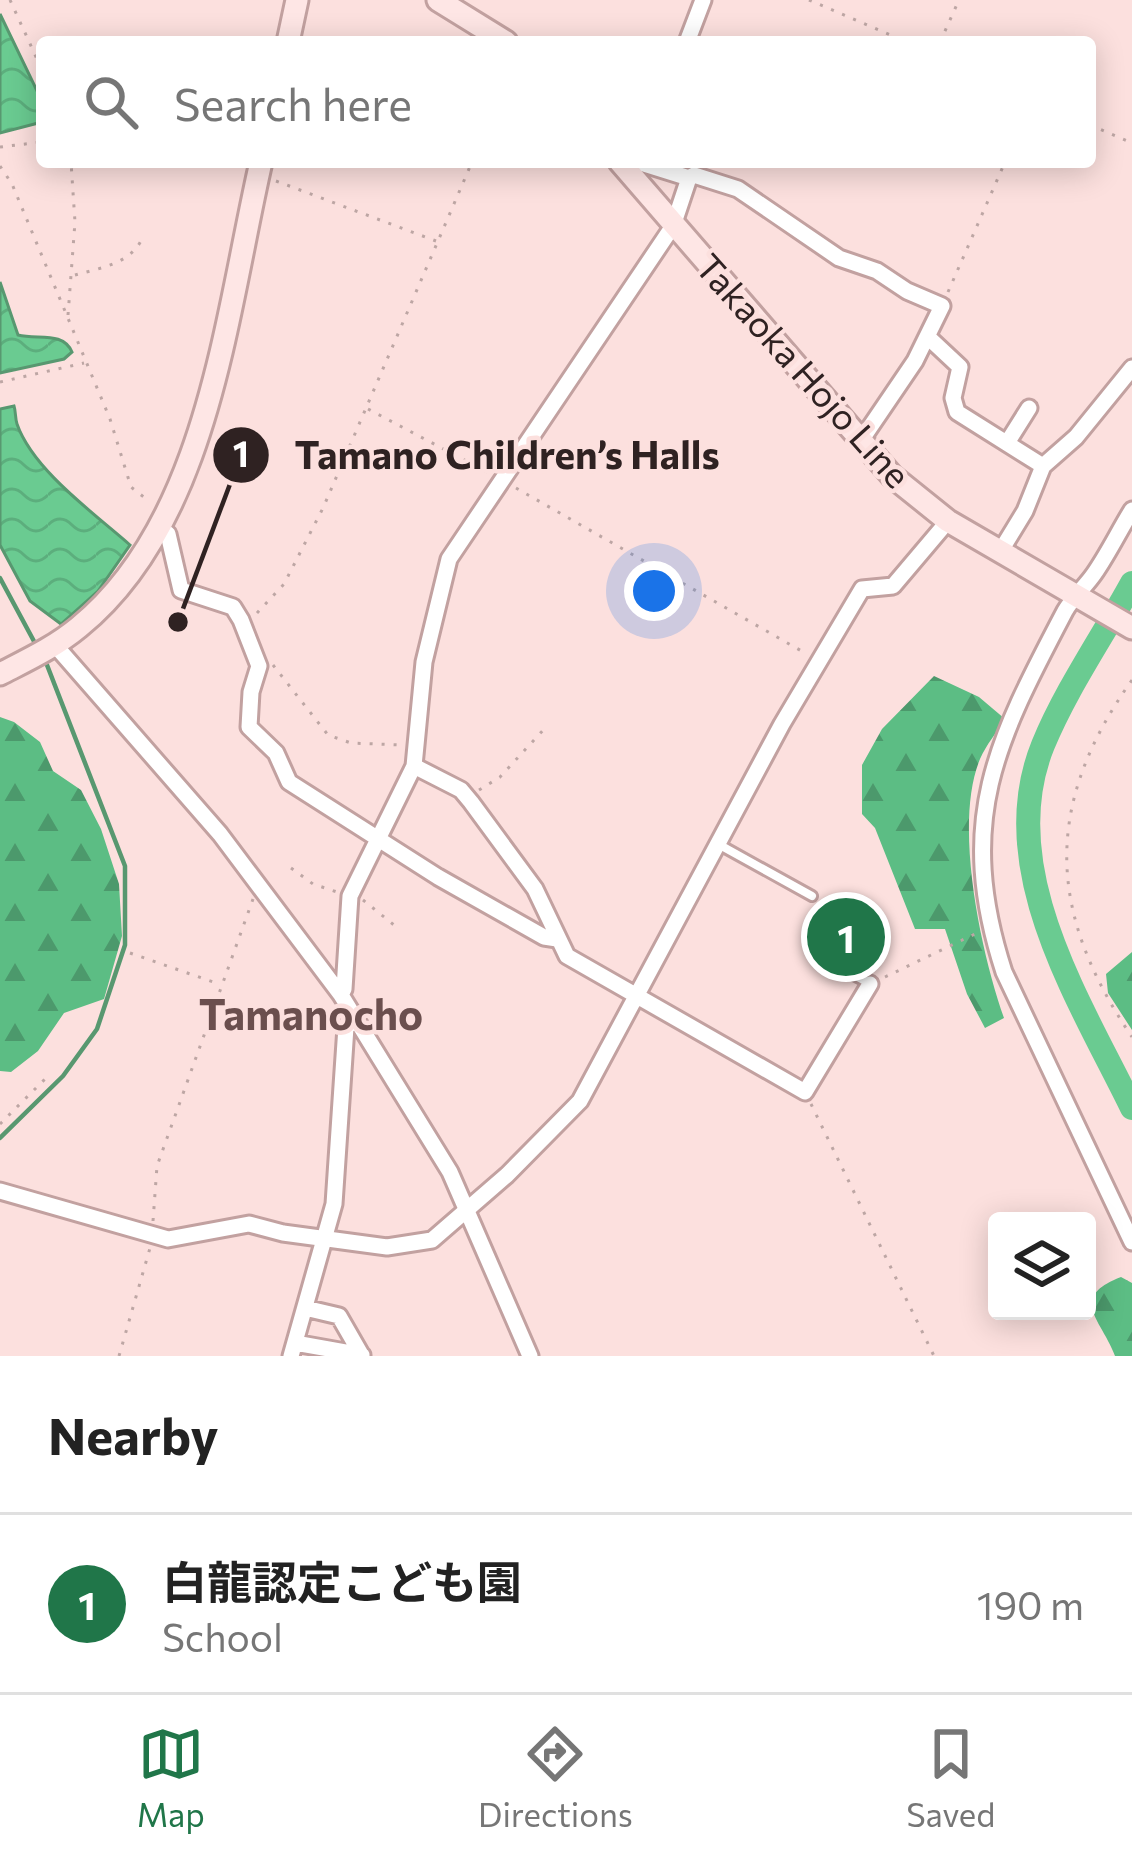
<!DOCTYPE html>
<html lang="en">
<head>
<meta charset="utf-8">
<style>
  body { margin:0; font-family:Commissioner,"Noto Sans JP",sans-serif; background:#f6f6f6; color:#222 }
  .controls { position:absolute; right:36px; bottom:36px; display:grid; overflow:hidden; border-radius:12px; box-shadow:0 6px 30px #0003 }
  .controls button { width:108px; height:108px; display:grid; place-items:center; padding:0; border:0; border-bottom:3px solid #e0e0e0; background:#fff; color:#222; font:60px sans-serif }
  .you { position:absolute; left:654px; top:591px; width:42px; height:42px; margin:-30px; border:9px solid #fff; border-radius:50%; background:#1a73e8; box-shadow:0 0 0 18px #1a73e833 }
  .badge { display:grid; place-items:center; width:78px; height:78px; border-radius:50%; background:#207649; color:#fff; font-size:39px; font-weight:700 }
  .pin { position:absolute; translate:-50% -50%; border:6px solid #fff; box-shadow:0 3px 12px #0006 }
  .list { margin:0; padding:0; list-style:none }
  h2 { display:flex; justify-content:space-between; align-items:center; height:156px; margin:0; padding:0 48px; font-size:51px }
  h2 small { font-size:39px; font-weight:400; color:#767676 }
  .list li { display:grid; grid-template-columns:78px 1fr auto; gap:36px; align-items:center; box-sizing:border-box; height:180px; padding:0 48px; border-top:3px solid #e0e0e0 }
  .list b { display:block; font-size:45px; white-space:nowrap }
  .list p { margin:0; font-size:39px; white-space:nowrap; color:#767676 }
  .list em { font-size:39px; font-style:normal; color:#767676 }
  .icon { flex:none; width:66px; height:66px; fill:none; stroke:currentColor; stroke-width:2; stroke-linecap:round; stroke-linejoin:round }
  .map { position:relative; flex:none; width:1132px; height:1356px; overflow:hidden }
  .search { position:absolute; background:#fff; box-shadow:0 6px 30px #0003; left:36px; right:36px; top:36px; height:132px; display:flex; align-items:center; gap:30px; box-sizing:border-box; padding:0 42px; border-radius:12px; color:#767676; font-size:45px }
  .sheet { height:336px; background:#fff }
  nav { display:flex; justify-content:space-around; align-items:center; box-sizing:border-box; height:168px; border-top:3px solid #e0e0e0; background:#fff; font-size:33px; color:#767676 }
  nav a { display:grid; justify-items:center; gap:6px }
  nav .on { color:#207649 }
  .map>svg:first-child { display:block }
  .forest { fill:url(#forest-firs) }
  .water { fill:url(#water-waves); stroke:#589870; stroke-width:3 }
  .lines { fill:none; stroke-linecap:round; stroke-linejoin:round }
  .stream { stroke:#589870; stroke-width:4.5 }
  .river { stroke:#6acb91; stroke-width:24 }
  .lane-casing { stroke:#c2a1a0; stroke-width:14 }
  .street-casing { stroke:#c2a1a0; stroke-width:21 }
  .secondary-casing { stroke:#c2a1a0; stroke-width:27 }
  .path { stroke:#bda6a4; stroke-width:3; stroke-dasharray:3 9; stroke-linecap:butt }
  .lane { stroke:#fff; stroke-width:8 }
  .street { stroke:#fff; stroke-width:15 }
  .secondary { stroke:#fee6e5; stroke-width:21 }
  .labels { text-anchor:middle; stroke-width:9; stroke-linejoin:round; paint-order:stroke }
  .street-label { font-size:36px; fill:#2f2222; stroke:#fce0de }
  .quarter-label { font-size:42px; font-weight:bold; fill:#6b4f4e; stroke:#fce0de }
  .leader { fill:none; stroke:#2f2222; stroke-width:4.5 }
  .callout-dot { fill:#2f2222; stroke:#fce0de; stroke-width:4.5 }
  .mark-label { font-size:36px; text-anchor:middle; font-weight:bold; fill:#fff }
  .callout-label { font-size:39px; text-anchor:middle; font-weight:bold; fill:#2f2222; stroke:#fce0de; stroke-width:9; stroke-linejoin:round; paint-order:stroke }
</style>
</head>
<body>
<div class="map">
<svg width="1132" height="1356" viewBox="0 0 1132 1356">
  <defs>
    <pattern id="forest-firs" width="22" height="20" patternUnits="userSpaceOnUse" patternTransform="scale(3)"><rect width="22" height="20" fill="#5cbd84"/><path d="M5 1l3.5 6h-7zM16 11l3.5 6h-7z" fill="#4c996c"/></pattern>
    <pattern id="water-waves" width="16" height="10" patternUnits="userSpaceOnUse" patternTransform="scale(3)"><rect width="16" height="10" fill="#6acb91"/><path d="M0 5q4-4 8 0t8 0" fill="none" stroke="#5cae7d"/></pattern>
  </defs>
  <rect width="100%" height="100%" fill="#fce0de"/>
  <path class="forest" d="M934 676 979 697 1005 719C997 732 986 745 980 759 953 824 981 953 1004 1018L985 1028 967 994 945 929H915L875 828 862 814V765L882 729Z
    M0 717 14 722 40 742 53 771 81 790 101 829 119 884 122 936 104 999 64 1013 38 1051 11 1072 0 1071Z
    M1132 952V1030L1108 993 1106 974Z
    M1121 1277 1132 1283V1356H1115C1102 1320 1067 1298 1121 1277Z"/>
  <path class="water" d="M0 14 41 99 42 122 0 133Z
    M0 282 18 335C38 340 63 331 72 352L64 359 0 373Z
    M14 406C16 412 15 418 17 424 33 470 95 514 130 545L98 591 61 624 30 601 0 545V409Z"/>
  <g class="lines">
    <path class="stream" d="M0 578 36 645
      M0 1138 63 1076 97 1029 125 945V866L47 665"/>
    <path class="river" d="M1132 583C1103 636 1066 689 1043 745 993 868 1080 1001 1132 1108"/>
    <g class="lane-casing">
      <path id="lane" d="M718 844 812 896
        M812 953 869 983"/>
    </g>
    <g class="street-casing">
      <path id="street" d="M687 42 703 0
        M641 163 689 178
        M929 338 960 367 953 398 957 412 1043 466
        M1007 443 1029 408
        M1132 510C1119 531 1108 554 1094 574 1085 587 1073 597 1065 611 996 742 955 821 1004 972L1132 1242
        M159 527 168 534 181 590 233 607 241 620 259 666 251 692 249 727 276 753 289 782 438 877 544 937 557 939
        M1000 552 1025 511 1043 466 1076 437 1132 368
        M55 645 220 834 341 995 450 1172 530 1356
        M414 766 461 790 471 802 535 889 567 956 805 1092 870 984
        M341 995 344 989 350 896 414 766 424 662 449 559 673 226 689 178 694 175 738 189 839 258 877 271 907 291 942 306 915 361 860 442
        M0 1191 168 1239 249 1224 283 1233 387 1247 432 1240 507 1175 580 1101 782 724 862 589 893 586 948 521
        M305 1308 339 1316 362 1356
        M295 1343 362 1355
        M291 1356 334 1204 346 1027 356 1020"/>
    </g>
    <g class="secondary-casing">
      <path id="secondary" d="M438 0 506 42
        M288 42 297 0
        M620 162 892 476 948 521 1132 628
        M0 674C27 660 55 647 79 627 208 522 226 314 261 162"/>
    </g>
    <path class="path" d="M10 0 42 70
      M809 0 907 42
      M940 42 959 0
      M1090 125 1132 143
      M0 147 42 142
      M0 166 12 184 110 419 131 487 150 502
      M276 181 436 241
      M75 275C100 268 130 264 142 239
      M948 292 1005 162
      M68 315 75 222 71 162
      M0 382 84 363
      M368 409 487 472
      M516 488 805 653
      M257 613 284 584 323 508 472 162
      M273 665 328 735 351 743 401 745
      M1132 680C1043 805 1047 912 1132 1037
      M479 790 500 777 546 727
      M291 868 313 884 337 892
      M363 900 394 925
      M130 953 219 984
      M885 977 979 932
      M811 1104 934 1356
      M0 1124 48 1076
      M153 1221 157 1166 253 899
      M119 1356 150 1248"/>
    <use href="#lane" class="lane"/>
    <use href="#street" class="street"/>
    <use href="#secondary" class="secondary"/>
  </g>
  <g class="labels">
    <g class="street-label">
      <text transform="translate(803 371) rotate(48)" y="13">Takaoka Hojo Line</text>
    </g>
    <g class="quarter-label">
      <text x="311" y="1030">Tamanocho</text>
    </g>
  </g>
  <path class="leader" d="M178 622L241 455"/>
  <g class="callout-dot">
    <circle cx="178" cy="622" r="12"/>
    <circle cx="241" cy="455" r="30"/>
  </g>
  <g class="mark-label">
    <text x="241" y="467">1</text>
  </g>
  <g class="callout-label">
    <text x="507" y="469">Tamano Children’s Halls</text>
  </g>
</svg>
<div class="controls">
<button><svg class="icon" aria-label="layers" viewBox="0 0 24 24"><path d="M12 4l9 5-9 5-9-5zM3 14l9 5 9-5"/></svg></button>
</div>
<div class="you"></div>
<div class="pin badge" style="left:846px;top:937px">1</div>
<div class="search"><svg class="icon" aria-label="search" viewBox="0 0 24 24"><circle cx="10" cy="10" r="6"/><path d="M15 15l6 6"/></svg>Search here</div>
</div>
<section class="sheet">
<h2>Nearby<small></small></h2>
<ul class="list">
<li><span class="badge">1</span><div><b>白龍認定こども園</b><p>School</p></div><em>190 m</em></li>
</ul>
</section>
<nav>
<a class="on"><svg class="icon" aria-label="map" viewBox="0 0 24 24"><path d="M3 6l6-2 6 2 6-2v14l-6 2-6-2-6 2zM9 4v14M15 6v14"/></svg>Map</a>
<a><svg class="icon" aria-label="directions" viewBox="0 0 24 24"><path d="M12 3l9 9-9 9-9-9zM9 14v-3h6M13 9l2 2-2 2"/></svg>Directions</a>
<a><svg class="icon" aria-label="saved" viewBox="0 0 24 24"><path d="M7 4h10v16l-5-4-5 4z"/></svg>Saved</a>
</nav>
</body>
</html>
